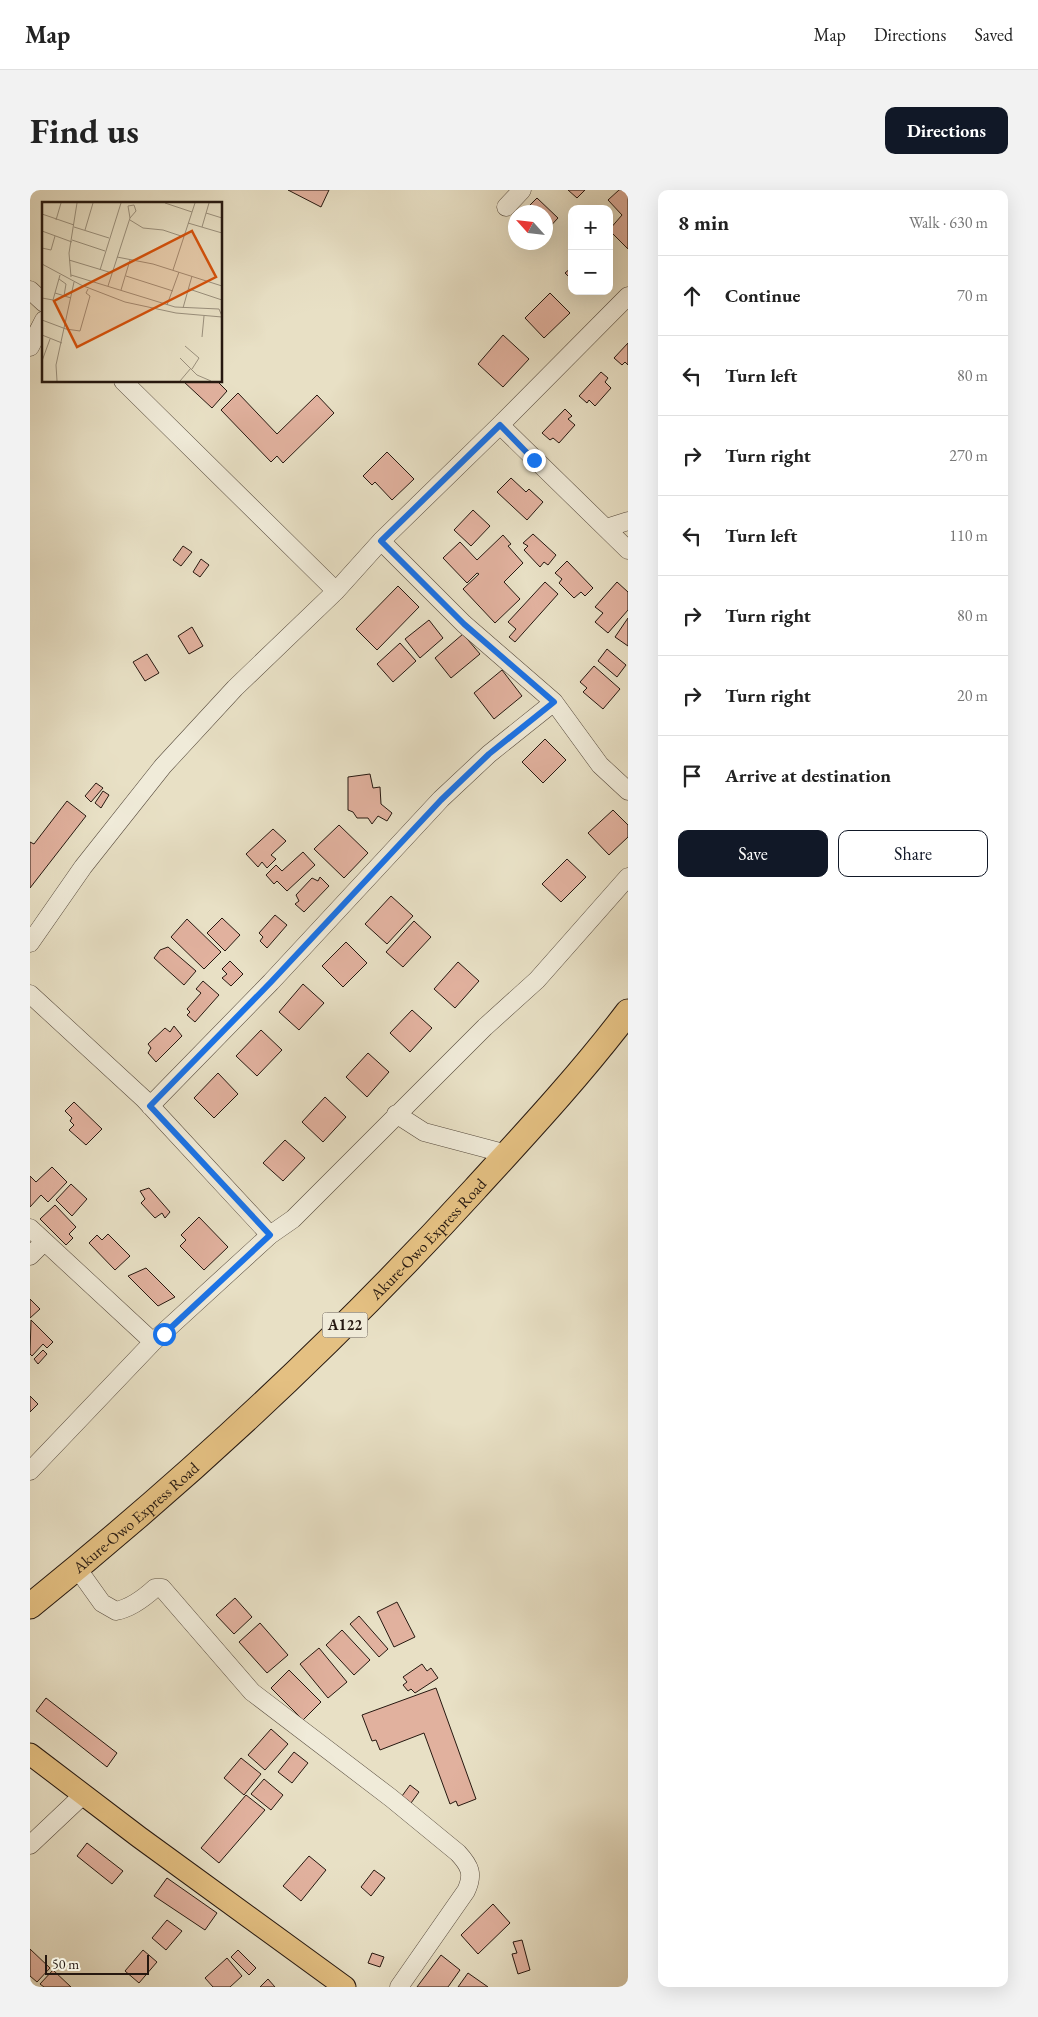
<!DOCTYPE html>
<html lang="en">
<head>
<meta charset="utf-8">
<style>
  body { margin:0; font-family:"EB Garamond",serif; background:#f2f2f2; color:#222 }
  .controls { position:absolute; right:15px; top:15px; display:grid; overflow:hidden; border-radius:10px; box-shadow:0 5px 20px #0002 }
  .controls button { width:45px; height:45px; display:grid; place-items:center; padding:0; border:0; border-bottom:1px solid #e0e0e0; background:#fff; color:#222; font:25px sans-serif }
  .compass { position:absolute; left:478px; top:15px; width:45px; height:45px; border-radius:50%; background:#fff; box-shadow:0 5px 20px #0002; rotate:297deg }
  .scale { position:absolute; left:15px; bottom:12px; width:104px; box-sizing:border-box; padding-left:5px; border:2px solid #261810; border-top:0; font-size:14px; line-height:18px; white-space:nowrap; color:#261810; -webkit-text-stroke:4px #f0ebd9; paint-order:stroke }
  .stop { position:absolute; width:15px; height:15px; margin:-11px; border:4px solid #1a73e8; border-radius:50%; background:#fff }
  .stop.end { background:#1a73e8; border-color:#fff; box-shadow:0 1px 5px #0008 }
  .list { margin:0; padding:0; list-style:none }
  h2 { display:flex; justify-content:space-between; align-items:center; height:65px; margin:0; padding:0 20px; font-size:21px }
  h2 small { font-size:16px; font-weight:400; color:#767676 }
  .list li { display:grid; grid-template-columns:32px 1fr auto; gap:15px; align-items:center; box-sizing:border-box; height:80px; padding:0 20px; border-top:1px solid #e0e0e0 }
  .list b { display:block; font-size:19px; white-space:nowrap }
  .list em { font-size:16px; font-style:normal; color:#767676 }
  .actions { display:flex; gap:10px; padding:15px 20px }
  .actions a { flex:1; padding:11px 0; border:1px solid #111827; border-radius:10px; text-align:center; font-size:18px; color:#111827 }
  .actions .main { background:#111827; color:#fff }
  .icon { flex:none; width:28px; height:28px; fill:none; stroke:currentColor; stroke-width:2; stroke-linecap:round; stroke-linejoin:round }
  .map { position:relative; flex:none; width:598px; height:1797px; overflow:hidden; border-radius:10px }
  header { display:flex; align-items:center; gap:30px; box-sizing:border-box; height:70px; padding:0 25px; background:#fff; border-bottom:1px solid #e0e0e0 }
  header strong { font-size:24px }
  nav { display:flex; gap:28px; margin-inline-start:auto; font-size:18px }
  .intro { display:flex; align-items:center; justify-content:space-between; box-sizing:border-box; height:120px; padding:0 30px }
  h1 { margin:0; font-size:35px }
  .button { padding:12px 22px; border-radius:10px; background:#111827; color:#fff; font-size:18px; font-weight:700 }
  main { display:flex; gap:30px; padding:0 30px }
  aside { flex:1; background:#fff; border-radius:10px; box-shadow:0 5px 20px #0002 }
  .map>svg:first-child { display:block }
  .building { fill:#e1b19e; stroke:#261810 }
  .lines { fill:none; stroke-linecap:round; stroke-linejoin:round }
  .minor-casing { stroke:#564a3d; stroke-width:19 }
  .major-casing { stroke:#261810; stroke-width:23 }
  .highway-casing { stroke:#261810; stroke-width:27 }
  .minor { stroke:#f0ebd9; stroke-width:18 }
  .major { stroke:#e4c082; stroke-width:21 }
  .highway { stroke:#e4c082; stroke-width:25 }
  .route { stroke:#1a73e8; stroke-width:6 }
  .labels { text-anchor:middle; stroke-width:4; stroke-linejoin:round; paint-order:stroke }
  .shield { fill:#f0ebd9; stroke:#63574c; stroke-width:1 }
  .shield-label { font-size:15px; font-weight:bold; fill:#261810 }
  .street-label { font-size:16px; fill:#261810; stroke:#f0ebd9 }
  .inset-road { fill:none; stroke:#9a907d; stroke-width:1 }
  .view { fill:#d5520c; fill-opacity:0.15; stroke:#d5520c; stroke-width:2.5 }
  .inset-edge { fill:none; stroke:#261810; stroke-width:2.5 }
</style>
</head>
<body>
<header>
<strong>Map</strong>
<nav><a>Map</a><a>Directions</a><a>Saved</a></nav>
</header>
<div class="intro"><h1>Find us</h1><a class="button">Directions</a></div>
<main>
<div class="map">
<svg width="598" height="1797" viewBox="0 0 598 1797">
  <rect width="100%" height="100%" fill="#e8e0c5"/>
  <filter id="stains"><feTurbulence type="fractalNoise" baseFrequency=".004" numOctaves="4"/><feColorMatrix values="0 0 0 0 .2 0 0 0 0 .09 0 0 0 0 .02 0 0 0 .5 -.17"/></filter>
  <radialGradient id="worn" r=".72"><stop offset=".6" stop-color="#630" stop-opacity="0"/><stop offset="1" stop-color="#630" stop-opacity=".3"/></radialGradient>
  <path class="building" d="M258 0H299L291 17Z
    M538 0H555L547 8Z
    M589 0H598V59L579 40 592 25 578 10Z
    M507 8 528 28 516 41V22H493Z
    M542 77V90L535 83Z
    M520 103 540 123 514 148 495 128Z
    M473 145 499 169 473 197 448 174Z
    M598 153V175L595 172 592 175 584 168Z
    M571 182 578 188 575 192 581 198 565 216 559 210 557 213 549 206Z
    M153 191H187L197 201 182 218Z
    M208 203 247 244 287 205 304 223 253 273 247 266 241 272 191 220Z
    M535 219 542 226 538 229 545 235 529 253 523 248 520 250 512 243Z
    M357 262 384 289 362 310 345 292 342 295 333 286Z
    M481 288 496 302 499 299 513 312 497 330 467 302Z
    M443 320 460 336 441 356 424 340Z
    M503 344 526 365 518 375 514 372 510 377 494 360 498 356 493 353Z
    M473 345 481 354 478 356 493 373 474 392 490 409 465 433 433 399 449 384 447 383 437 393 413 368 430 352 447 370Z
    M153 356 162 362 151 376 143 370Z
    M171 369 179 375 170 387 163 382Z
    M537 371 563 398 555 406 551 402 544 408 529 393 532 389 525 383Z
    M515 392 528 404 485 452 479 447 486 439 478 432Z
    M587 392 598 402V420L578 443 565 432 573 423 565 417Z
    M368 396 389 417 347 460 326 439Z
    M598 428V456L585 447Z
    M399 430 413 448 390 468 375 449Z
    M162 437 173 456 159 464 148 446Z
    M433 444 450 464 421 488 405 468Z
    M370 453 386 471 363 492 347 474Z
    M577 459 596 475 587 487 568 471Z
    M117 464 129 483 115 491 103 472Z
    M564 476 590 499 573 519 553 502 557 498 550 492Z
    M472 480 492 506 464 529 444 503Z
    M515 549 536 570 513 593 492 572Z
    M340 584 343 598 350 597 351 614 362 623 357 631 348 626 342 634 338 628H327L323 622 318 620V587Z
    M66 593 73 598 61 612 55 606Z
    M73 601 79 605 71 618 65 613Z
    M37 611 56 626 0 698V652L4 654Z
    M583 620 598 635V647L579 665 558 643Z
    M309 635 338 663 314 688 284 659Z
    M243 639 256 651 241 665 246 669 237 678 232 672 228 677 216 664Z
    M273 662 285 675 257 701 247 691 244 694 236 685 246 675 252 681Z
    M537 669 556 687 531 712 512 694Z
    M290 687 299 696 274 722 265 714 269 711 266 705 282 688 288 691Z
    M361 706 383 726 357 754 335 734Z
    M245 725 257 735 237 758 230 751 233 747 229 743Z
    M192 728 210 745 195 761 177 743Z
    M157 729 191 762 174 779 141 747Z
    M384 731 401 747 373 777 356 762Z
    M316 752 337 773 313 797 292 776Z
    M138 757 166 781 154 795 124 768 130 760Z
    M200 771 213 784 201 796 192 788 197 784 192 779Z
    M428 772 449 791 425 818 404 799Z
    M173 791 189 805 165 832 157 825 160 822 157 819 171 803 166 799Z
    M273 794 294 813 269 840 249 822Z
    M382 820 402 838 380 862 360 843Z
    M144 836 152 846 126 872 118 863 121 858 118 854 135 838 140 842Z
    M231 840 252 860 227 886 206 866Z
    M338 863 359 882 337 907 316 887Z
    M188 883 208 904 184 928 164 908Z
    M295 907 316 927 293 952 272 932Z
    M44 912 72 939 56 955 39 940 44 935 40 931 42 928 35 921Z
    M255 950 275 968 253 991 233 973Z
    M22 977 37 992 18 1012 11 1005 0 1017V986L6 992Z
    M41 994 57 1009 42 1026 26 1010Z
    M119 998 140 1022 135 1028 132 1023 125 1028 111 1013 115 1009 110 1001Z
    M25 1015 46 1037 39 1044 43 1048 36 1055 10 1029Z
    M169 1027 198 1057 174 1080 150 1056 156 1050 151 1045Z
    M78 1044 100 1066 85 1080 59 1053 67 1045 72 1050Z
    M116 1078 145 1107 128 1116 98 1086Z
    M0 1109 10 1119 0 1128Z
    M1 1130 23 1152 17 1158 13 1154 2 1166 0 1164Z
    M13 1160 17 1164 8 1174 4 1169Z
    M0 1206 8 1214 0 1222Z
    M205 1408 222 1427 204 1444 186 1425Z
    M367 1412 385 1447 364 1457 347 1422Z
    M329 1426 358 1459 349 1467 320 1434Z
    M230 1433 258 1465 237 1483 209 1452Z
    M312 1440 340 1470 324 1485 296 1455Z
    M289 1458 317 1492 298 1508 270 1474Z
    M392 1474 397 1481 401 1478 408 1488 385 1503 381 1499 378 1501 373 1495 377 1492 373 1487Z
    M259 1480 291 1512 273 1530 241 1498Z
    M406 1498 446 1609 428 1616 426 1611 420 1614 394 1543 350 1560 346 1550 342 1551 332 1525Z
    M16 1508 87 1563 77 1577 6 1521Z
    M241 1539 258 1554 235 1580 218 1565Z
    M264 1562 278 1573 262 1593 248 1582Z
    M211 1568 231 1584 214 1605 194 1588Z
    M234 1589 253 1605 241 1620 221 1604Z
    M380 1595 389 1602 381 1613 372 1606Z
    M216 1605 235 1620 189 1673 171 1658Z
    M57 1653 93 1681 82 1694 47 1666Z
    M279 1666 296 1680 271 1711 253 1696Z
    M344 1680 355 1688 341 1706 331 1697Z
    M137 1688 187 1723 175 1740 124 1706Z
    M463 1714 480 1733 448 1764 431 1745Z
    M137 1730 152 1741 136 1760 122 1748Z
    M492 1750 500 1780 488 1784 482 1764 487 1763 483 1752Z
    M0 1759 20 1778 7 1792 0 1786Z
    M113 1760 127 1772 109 1793 95 1781Z
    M208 1760 226 1778 219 1785 201 1767Z
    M342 1763 354 1767 350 1777 338 1773Z
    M411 1765 430 1780 418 1797H387Z
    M197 1768 212 1786 200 1797H183L175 1788Z
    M23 1780 41 1797H14L10 1794Z
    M438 1783 458 1797H428Z
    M238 1789 245 1797H230Z"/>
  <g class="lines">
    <g class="minor-casing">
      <path id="minor" d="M476 17 492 0
        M0 100 14 113
        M0 157 14 130
        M93 191 306 401
        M470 235 598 360
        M576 338 598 331
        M351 351 434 434 524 512 570 575 598 601
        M0 753 53 677 133 576 205 498 306 401 351 351 470 235 598 106
        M0 804 114 909 240 1045
        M120 916 241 792 411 609 459 564 524 512
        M366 924 394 942 477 964
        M0 1038 123 1152
        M0 1066 14 1052
        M0 1281 123 1152 240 1045 263 1029 455 837 507 790 598 687
        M47 1378 72 1413 86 1421C101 1418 113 1409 125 1398H132L222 1502 361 1608 428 1663C440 1676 444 1684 436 1701L369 1797
        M0 1655 53 1605"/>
    </g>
    <g class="major-casing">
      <path id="major" d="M0 1564 109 1647 315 1797"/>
    </g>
    <g class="highway-casing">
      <g id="highway">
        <path id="s1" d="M0 1416C159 1288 308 1149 445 999 498 941 551 884 598 822"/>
      </g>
    </g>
    <use href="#minor" class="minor"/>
    <use href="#major" class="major"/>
    <use href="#highway" class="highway"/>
  </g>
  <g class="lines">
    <path class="route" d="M134 1144 240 1045 120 916 241 792 411 610 459 564 524 512 434 434 351 351 470 235 504 270"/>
  </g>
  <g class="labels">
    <rect class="shield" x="292.5" y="1122.5" width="45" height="25" rx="4"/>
    <g class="shield-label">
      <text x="315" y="1140">A122</text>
    </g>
    <g class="street-label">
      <text dy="6" stroke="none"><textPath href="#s1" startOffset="542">Akure-Owo Express Road</textPath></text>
      <text dy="6" stroke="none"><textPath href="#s1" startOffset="138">Akure-Owo Express Road</textPath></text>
    </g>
  </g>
  <g transform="translate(12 12)">
    <rect width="180" height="180" fill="#e8e0c5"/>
    <path class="inset-road" d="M123 1 150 10M92 3 94 9 88 16 86 4ZM164 11 180 16M0 12 32 23M14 18 19 1M88 18 101 26 121 28 142 35M146 21 180 31M32 25 67 36M160 25 167 1M43 28 51 1M0 29 30 40M30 38 63 49M0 46 9 48 13 34M75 55 111 62 180 84M27 58 70 71M0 62 39 83 83 100 134 111 180 115M58 68 79 1M131 68 153 1M29 73 133 105 177 107 180 114M84 74 131 89M29 75 27 51 35 1M17 77 24 82 22 94M66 84 88 16M147 87 180 98M79 88 88 58M13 91 29 96M0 96 11 98 18 73M125 103 137 70M141 106 150 74M0 118 24 127 38 129 48 94 44 91 46 87M0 133 20 141M160 135 162 114M143 144 157 156 150 167M138 156 155 173 169 179M0 159 8 137M15 179 14 163 32 80M138 179 149 166"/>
    <path class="view" d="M150 29 174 75 35 145 12 99Z"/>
    <rect width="180" height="180" class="inset-edge"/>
  </g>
  <rect width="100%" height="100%" filter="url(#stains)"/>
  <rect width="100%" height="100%" fill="url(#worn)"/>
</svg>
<div class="controls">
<button>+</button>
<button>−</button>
</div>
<svg class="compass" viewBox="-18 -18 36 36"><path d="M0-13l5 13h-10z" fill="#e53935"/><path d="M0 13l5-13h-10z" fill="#767676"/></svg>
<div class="scale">50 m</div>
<div class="stop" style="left:134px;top:1144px"></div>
<div class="stop end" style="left:504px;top:270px"></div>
</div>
<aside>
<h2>8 min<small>Walk · 630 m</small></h2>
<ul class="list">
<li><svg class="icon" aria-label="ahead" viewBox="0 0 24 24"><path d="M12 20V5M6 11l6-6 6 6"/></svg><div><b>Continue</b></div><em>70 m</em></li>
<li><svg class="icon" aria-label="left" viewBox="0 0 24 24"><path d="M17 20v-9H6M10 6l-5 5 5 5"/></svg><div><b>Turn left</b></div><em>80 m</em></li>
<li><svg class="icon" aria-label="right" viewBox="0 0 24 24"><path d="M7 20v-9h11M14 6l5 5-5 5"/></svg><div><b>Turn right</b></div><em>270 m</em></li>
<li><svg class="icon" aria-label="left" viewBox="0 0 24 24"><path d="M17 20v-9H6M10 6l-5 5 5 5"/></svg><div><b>Turn left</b></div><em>110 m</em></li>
<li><svg class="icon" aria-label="right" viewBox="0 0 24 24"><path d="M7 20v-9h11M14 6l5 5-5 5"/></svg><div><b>Turn right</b></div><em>80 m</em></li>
<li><svg class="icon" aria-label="right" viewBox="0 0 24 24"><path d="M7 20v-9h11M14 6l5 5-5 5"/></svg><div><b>Turn right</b></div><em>20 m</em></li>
<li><svg class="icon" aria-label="arrive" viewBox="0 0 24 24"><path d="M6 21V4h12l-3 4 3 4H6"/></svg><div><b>Arrive at destination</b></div></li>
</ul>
<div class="actions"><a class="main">Save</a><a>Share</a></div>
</aside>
</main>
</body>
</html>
